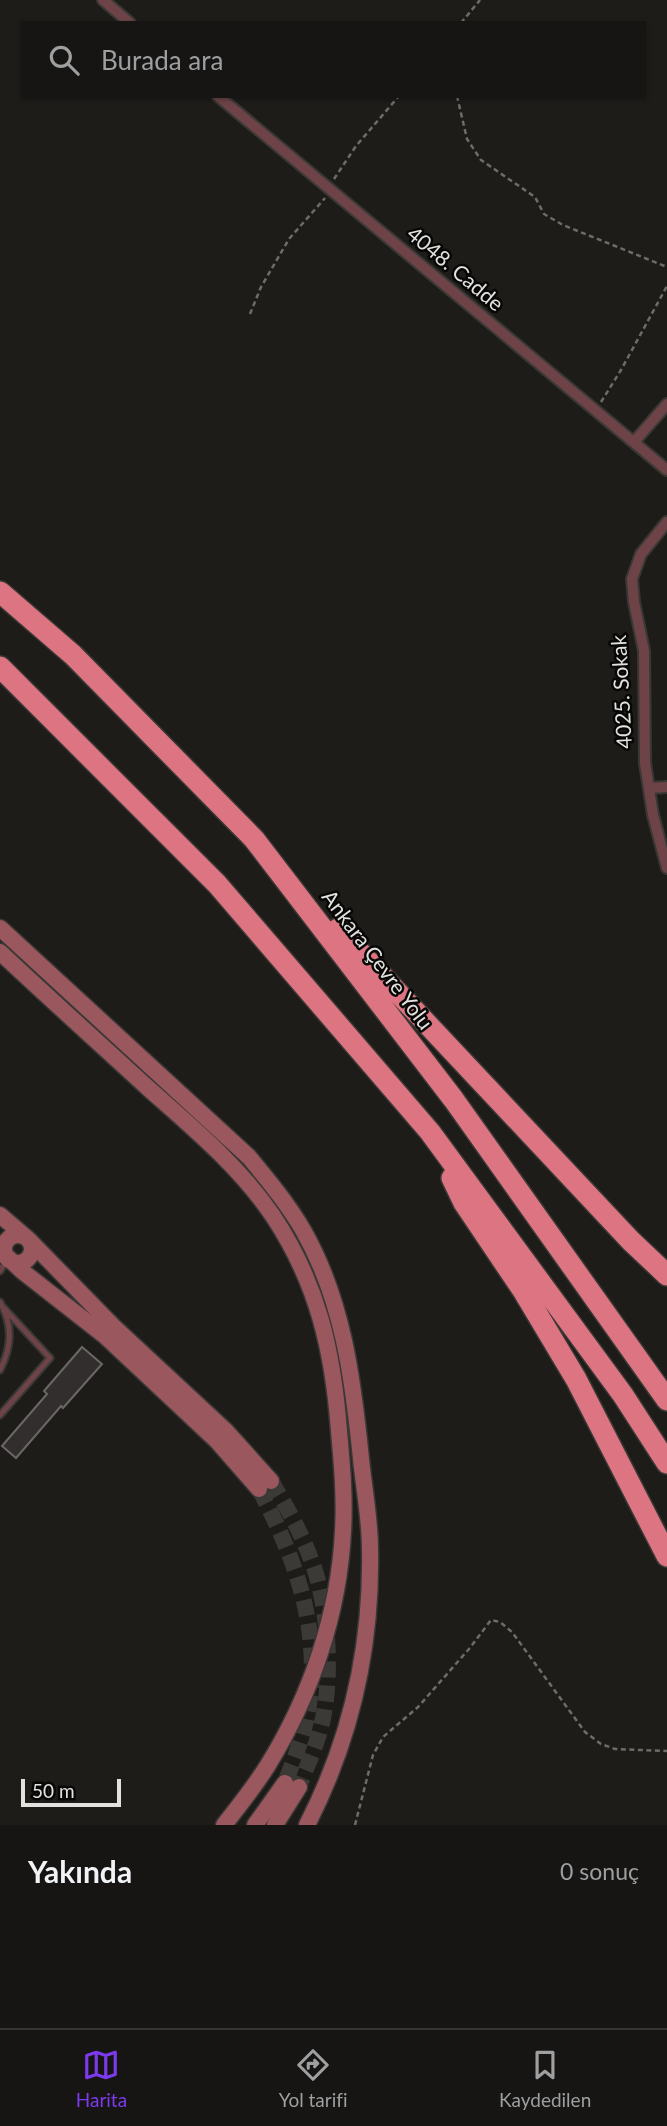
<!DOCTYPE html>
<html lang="tr">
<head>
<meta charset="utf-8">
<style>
  body { margin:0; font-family:Lato,sans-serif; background:#1f1e1c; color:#f1f3f6 }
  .scale { position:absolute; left:21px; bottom:18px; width:100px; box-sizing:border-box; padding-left:7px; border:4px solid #e3e2e0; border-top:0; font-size:19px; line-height:24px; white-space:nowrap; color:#e3e2e0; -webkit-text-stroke:5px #070706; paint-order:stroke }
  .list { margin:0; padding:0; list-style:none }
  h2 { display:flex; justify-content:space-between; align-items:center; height:91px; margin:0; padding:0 28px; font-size:30px }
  h2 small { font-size:23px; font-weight:400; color:#9e9fa0 }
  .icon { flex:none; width:38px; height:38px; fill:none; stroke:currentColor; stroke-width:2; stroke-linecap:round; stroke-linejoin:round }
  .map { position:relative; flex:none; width:667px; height:1825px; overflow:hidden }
  .search { position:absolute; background:#161513; box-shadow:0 2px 5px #0004; left:21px; right:21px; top:21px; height:77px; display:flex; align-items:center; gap:18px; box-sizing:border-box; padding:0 24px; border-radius:0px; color:#9e9fa0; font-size:26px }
  .sheet { height:203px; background:#161513 }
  nav { display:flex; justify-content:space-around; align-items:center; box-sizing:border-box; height:98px; border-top:2px solid #353433; background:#161513; font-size:19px; color:#9e9fa0 }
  nav a { display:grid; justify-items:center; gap:4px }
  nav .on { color:#7c3aed }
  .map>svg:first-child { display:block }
  .building { fill:#322e2d; stroke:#6c6767; stroke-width:2 }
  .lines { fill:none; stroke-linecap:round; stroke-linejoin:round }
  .secondary-tunnel { stroke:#3b3a37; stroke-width:16; stroke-dasharray:16 8; stroke-linecap:butt }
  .lane-casing { stroke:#393835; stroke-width:9 }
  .street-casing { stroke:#393835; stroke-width:14 }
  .secondary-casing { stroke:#393835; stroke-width:19 }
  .highway-casing { stroke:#393835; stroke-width:24 }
  .path { stroke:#6d6c69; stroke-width:2.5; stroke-dasharray:5 3.5; stroke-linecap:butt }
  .lane { stroke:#6d4347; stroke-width:5 }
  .street { stroke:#6d4347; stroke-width:10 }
  .secondary { stroke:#9a575e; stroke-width:16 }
  .highway { stroke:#dc7581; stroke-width:21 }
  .labels { text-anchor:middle; stroke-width:5; stroke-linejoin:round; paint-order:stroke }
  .street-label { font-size:21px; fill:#e3e2e0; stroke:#070706 }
</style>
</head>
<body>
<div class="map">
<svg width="667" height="1825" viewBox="0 0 667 1825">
  <rect width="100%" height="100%" fill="#1d1c19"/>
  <path class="building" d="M82 1347 102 1364 63 1408 61 1406 16 1458 2 1446 47 1394 44 1391Z"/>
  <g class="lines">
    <path class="secondary-tunnel" d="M271 1481C287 1507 302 1534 312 1562 329 1606 333 1682 321 1727 316 1747 306 1768 299 1787
      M259 1489C298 1563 324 1637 306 1721 301 1742 293 1762 285 1783"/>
    <g class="lane-casing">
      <path id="lane" d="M0 1271 6 1261
        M0 1302C13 1326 12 1346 0 1370
        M0 1415 50 1358 2 1306"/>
    </g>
    <g class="street-casing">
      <path id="street" d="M103 0 130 23
        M218 96 667 470
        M634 442 667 404
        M667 522 641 554 632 579 634 602 644 651 645 763 653 815 667 868
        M649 788 667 787"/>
    </g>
    <g class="secondary-casing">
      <path id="secondary" d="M0 928 249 1157C268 1180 288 1204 303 1230 343 1300 353 1379 361 1459 364 1489 370 1519 370 1549 372 1646 351 1739 307 1825
        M0 952C49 998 99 1043 148 1088 193 1128 239 1166 273 1216 318 1284 333 1351 339 1431 342 1464 345 1498 343 1531 339 1614 311 1695 268 1765 255 1786 239 1806 224 1825
        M0 1215 28 1239 113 1326 226 1431 271 1481
        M4 1249a14 14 0 1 1 28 0a14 14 0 1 1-28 0Z
        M0 1250 22 1271 105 1336 217 1441 259 1489
        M255 1825 285 1783
        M275 1825 299 1787"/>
    </g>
    <g class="highway-casing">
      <path id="highway" d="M0 592 73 655 254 839 454 1100 667 1400
        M0 667 217 884 430 1132 623 1395 667 1463
        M338 929 631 1241 667 1275
        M452 1178 464 1203 524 1292 576 1379 667 1556"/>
    </g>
    <path class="path" d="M461 23 480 0
      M457 96 467 139 481 160 535 197 544 214 563 225 667 267
      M334 179 356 146 399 96
      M250 314 261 287 289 239 325 198
      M601 402 621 370 667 286
      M355 1825 373 1755 383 1737 418 1707 469 1649 491 1620 500 1622 512 1632 585 1732 601 1744 615 1749 667 1751"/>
    <use href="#lane" class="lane"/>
    <use href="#street" class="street"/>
    <use href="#secondary" class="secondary"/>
    <use href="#highway" class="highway"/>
  </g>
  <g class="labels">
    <g class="street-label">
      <text transform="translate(455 269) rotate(40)" y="7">4048. Cadde</text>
      <text transform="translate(622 692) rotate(-93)" y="7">4025. Sokak</text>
      <text transform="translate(377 960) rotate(53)" y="7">Ankara Çevre Yolu</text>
    </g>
  </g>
</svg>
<div class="scale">50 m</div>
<div class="search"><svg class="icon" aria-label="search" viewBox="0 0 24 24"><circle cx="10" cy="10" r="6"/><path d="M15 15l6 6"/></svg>Burada ara</div>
</div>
<section class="sheet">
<h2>Yakında<small>0 sonuç</small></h2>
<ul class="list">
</ul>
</section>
<nav>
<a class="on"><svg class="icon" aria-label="map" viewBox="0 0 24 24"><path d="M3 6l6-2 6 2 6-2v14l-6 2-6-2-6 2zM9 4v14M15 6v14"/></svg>Harita</a>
<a><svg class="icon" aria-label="directions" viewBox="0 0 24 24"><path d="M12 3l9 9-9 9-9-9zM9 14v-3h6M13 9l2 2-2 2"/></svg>Yol tarifi</a>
<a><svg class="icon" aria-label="saved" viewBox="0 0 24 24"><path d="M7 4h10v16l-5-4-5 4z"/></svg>Kaydedilen</a>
</nav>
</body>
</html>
